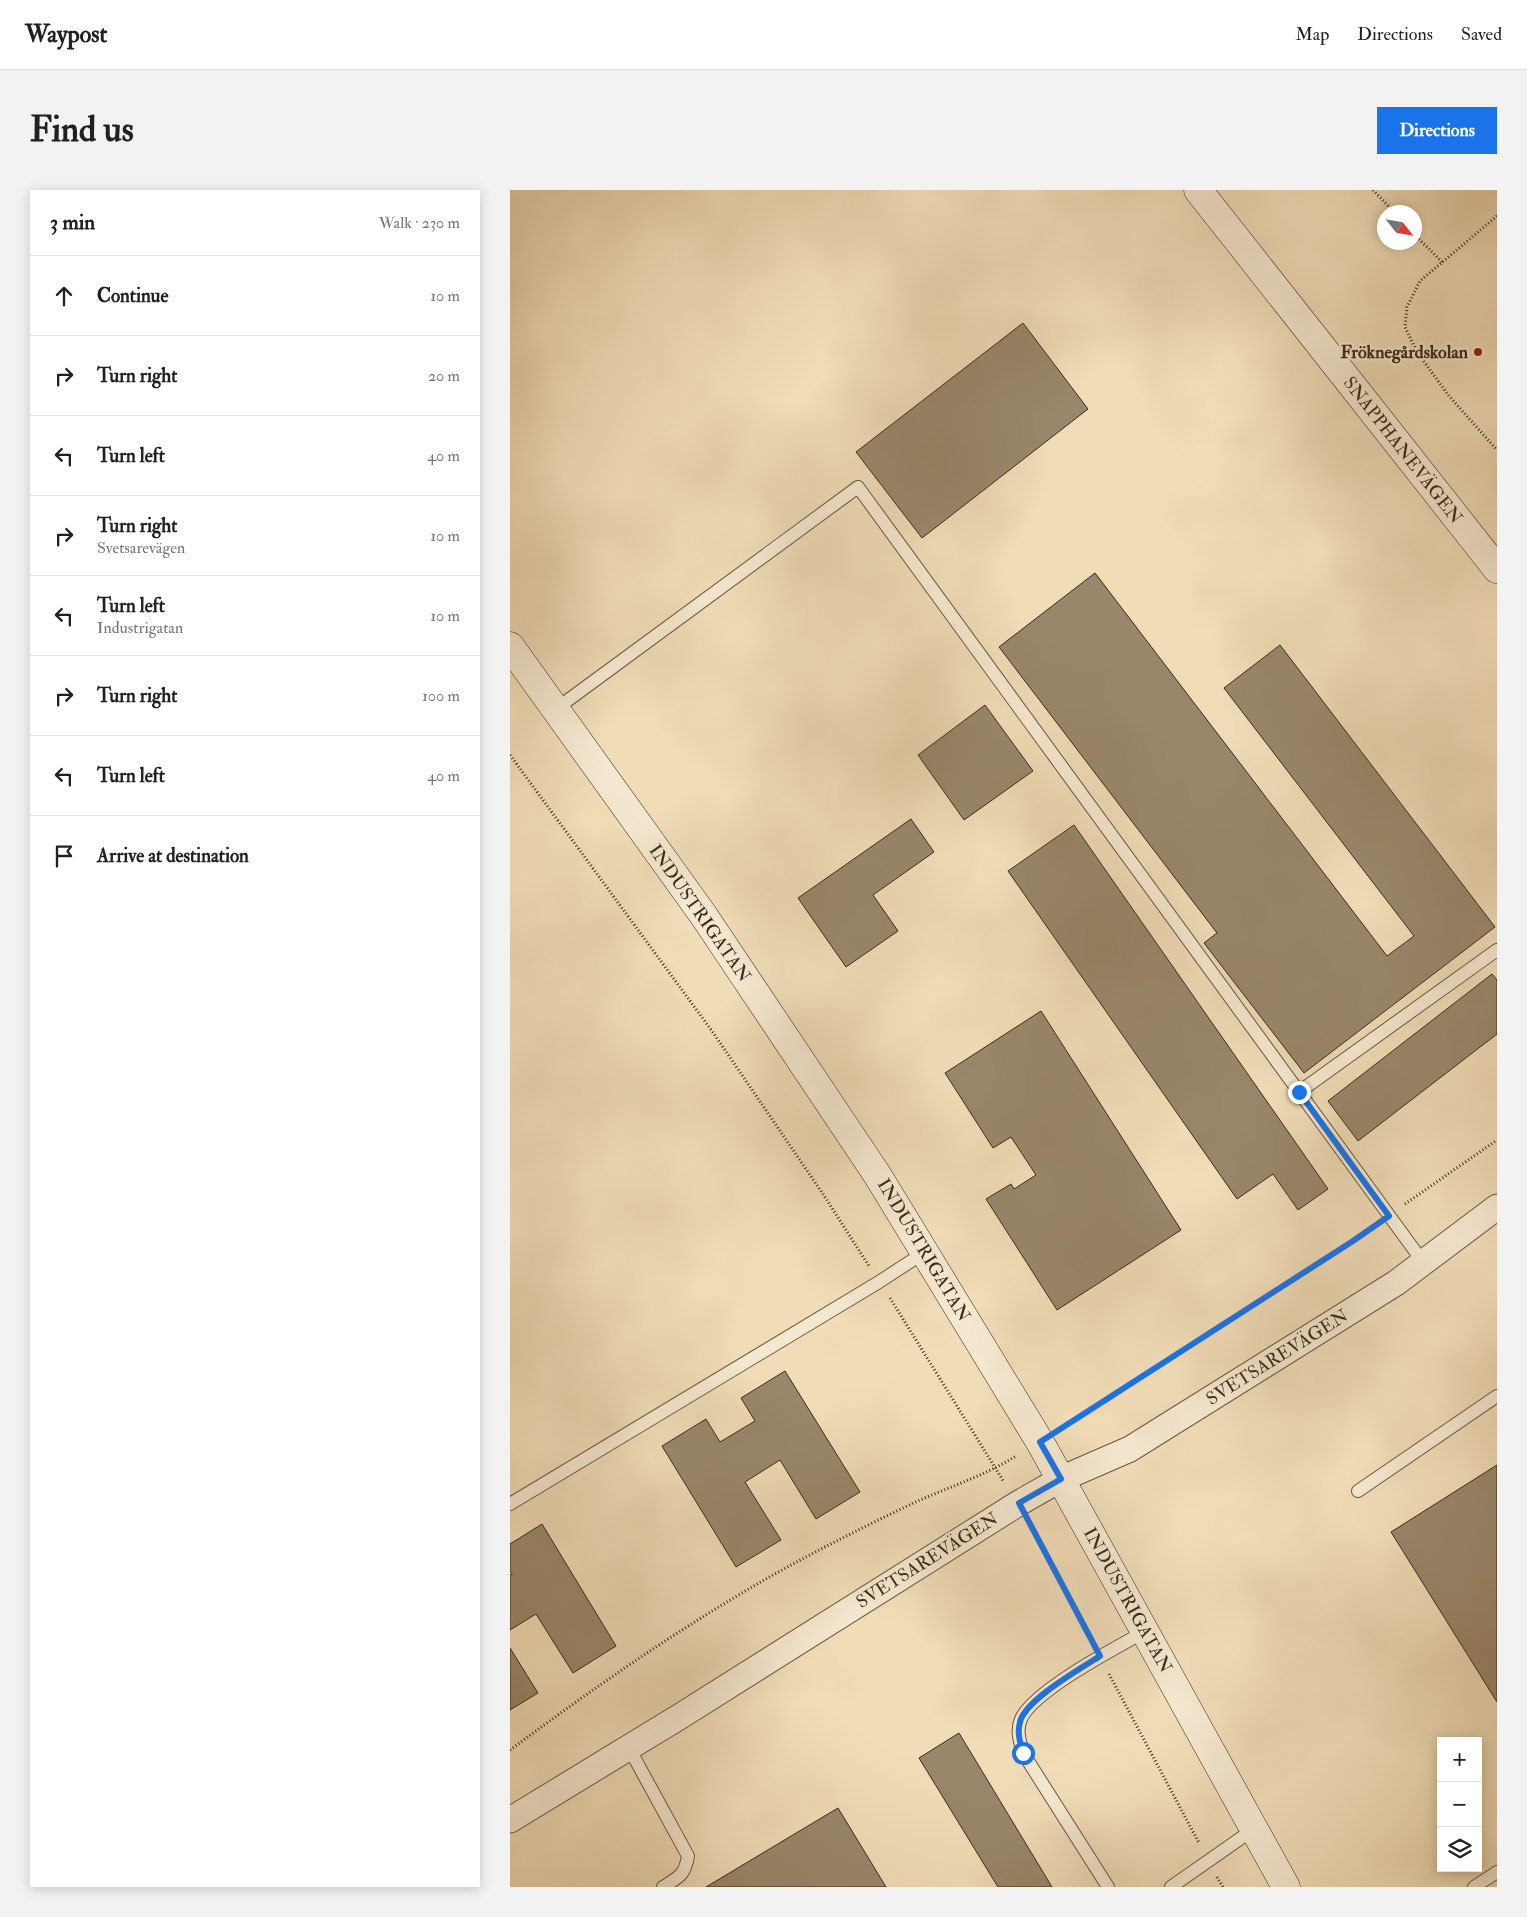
<!DOCTYPE html>
<html lang="en">
<head>
<meta charset="utf-8">
<style>
  body { margin:0; font-family:"IM FELL Double Pica",serif; background:#f2f2f2; color:#202124 }
  .controls { position:absolute; right:15px; bottom:15px; display:grid; overflow:hidden; border-radius:0px; box-shadow:0 2px 12px #0003 }
  .controls button { width:45px; height:45px; display:grid; place-items:center; padding:0; border:0; border-bottom:1px solid #e0e0e0; background:#fff; color:#202124; font:25px sans-serif }
  .compass { position:absolute; left:867px; top:15px; width:45px; height:45px; border-radius:50%; background:#fff; box-shadow:0 2px 12px #0003; rotate:121deg }
  .stop { position:absolute; width:15px; height:15px; margin:-11px; border:4px solid #1a73e8; border-radius:50%; background:#fff }
  .stop.end { background:#1a73e8; border-color:#fff; box-shadow:0 1px 5px #0008 }
  .list { margin:0; padding:0; list-style:none }
  h2 { display:flex; justify-content:space-between; align-items:center; height:65px; margin:0; padding:0 20px; font-size:21px }
  h2 small { font-size:16px; font-weight:400; color:#757577 }
  .list li { display:grid; grid-template-columns:32px 1fr auto; gap:15px; align-items:center; box-sizing:border-box; height:80px; padding:0 20px; border-top:1px solid #e0e0e0 }
  .list b { display:block; font-size:19px; white-space:nowrap }
  .list p { margin:0; font-size:16px; white-space:nowrap; color:#757577 }
  .list em { font-size:16px; font-style:normal; color:#757577 }
  .icon { flex:none; width:28px; height:28px; fill:none; stroke:currentColor; stroke-width:2; stroke-linecap:round; stroke-linejoin:round }
  .map { position:relative; flex:none; width:987px; height:1697px; overflow:hidden; border-radius:0px }
  header { display:flex; align-items:center; gap:30px; box-sizing:border-box; height:70px; padding:0 25px; background:#fff; border-bottom:1px solid #e0e0e0 }
  header strong { font-size:24px }
  nav { display:flex; gap:28px; margin-inline-start:auto; font-size:18px }
  .intro { display:flex; align-items:center; justify-content:space-between; box-sizing:border-box; height:120px; padding:0 30px }
  h1 { margin:0; font-size:35px }
  .button { padding:12px 22px; border-radius:0px; background:#1a73e8; color:#fff; font-size:18px; font-weight:700 }
  main { display:flex; gap:30px; padding:0 30px }
  aside { flex:1; background:#fff; border-radius:0px; box-shadow:0 2px 12px #0003 }
  .map>svg:first-child { display:block }
  .building { fill:#99876b; stroke:#3a2b19 }
  .lines { fill:none; stroke-linecap:round; stroke-linejoin:round }
  .lane-casing { stroke:#685740; stroke-width:14 }
  .street-casing { stroke:#685740; stroke-width:27 }
  .secondary-casing { stroke:#3a2b19; stroke-width:29 }
  .path { stroke:#3a2b19; stroke-width:3; stroke-dasharray:1 2.5; stroke-linecap:butt }
  .lane { stroke:#f5e8d0; stroke-width:12 }
  .street { stroke:#f5e8d0; stroke-width:25 }
  .secondary { stroke:#f5e8d0; stroke-width:28 }
  .route { stroke:#1a73e8; stroke-width:6 }
  .poi-dot { fill:#8f2418; stroke:#f5e8d0; stroke-width:2 }
  .labels { text-anchor:middle; stroke-width:4.5; stroke-linejoin:round; paint-order:stroke }
  .poi-label { font-size:18px; font-weight:bold; fill:#3a2b19; stroke:#f5e8d0; text-anchor:end }
  .street-label { font-size:18px; fill:#3a2b19; stroke:#f5e8d0 }
</style>
</head>
<body>
<header>
<strong>Waypost</strong>
<nav><a>Map</a><a>Directions</a><a>Saved</a></nav>
</header>
<div class="intro"><h1>Find us</h1><a class="button">Directions</a></div>
<main>
<aside>
<h2>3 min<small>Walk · 230 m</small></h2>
<ul class="list">
<li><svg class="icon" aria-label="ahead" viewBox="0 0 24 24"><path d="M12 20V5M6 11l6-6 6 6"/></svg><div><b>Continue</b></div><em>10 m</em></li>
<li><svg class="icon" aria-label="right" viewBox="0 0 24 24"><path d="M7 20v-9h11M14 6l5 5-5 5"/></svg><div><b>Turn right</b></div><em>20 m</em></li>
<li><svg class="icon" aria-label="left" viewBox="0 0 24 24"><path d="M17 20v-9H6M10 6l-5 5 5 5"/></svg><div><b>Turn left</b></div><em>40 m</em></li>
<li><svg class="icon" aria-label="right" viewBox="0 0 24 24"><path d="M7 20v-9h11M14 6l5 5-5 5"/></svg><div><b>Turn right</b><p>Svetsarevägen</p></div><em>10 m</em></li>
<li><svg class="icon" aria-label="left" viewBox="0 0 24 24"><path d="M17 20v-9H6M10 6l-5 5 5 5"/></svg><div><b>Turn left</b><p>Industrigatan</p></div><em>10 m</em></li>
<li><svg class="icon" aria-label="right" viewBox="0 0 24 24"><path d="M7 20v-9h11M14 6l5 5-5 5"/></svg><div><b>Turn right</b></div><em>100 m</em></li>
<li><svg class="icon" aria-label="left" viewBox="0 0 24 24"><path d="M17 20v-9H6M10 6l-5 5 5 5"/></svg><div><b>Turn left</b></div><em>40 m</em></li>
<li><svg class="icon" aria-label="arrive" viewBox="0 0 24 24"><path d="M6 21V4h12l-3 4 3 4H6"/></svg><div><b>Arrive at destination</b></div></li>
</ul>
</aside>
<div class="map">
<svg width="987" height="1697" viewBox="0 0 987 1697">
  <rect width="100%" height="100%" fill="#f0dcb7"/>
  <filter id="stains"><feTurbulence type="fractalNoise" baseFrequency=".004" numOctaves="4"/><feColorMatrix values="0 0 0 0 .2 0 0 0 0 .09 0 0 0 0 .02 0 0 0 .5 -.17"/></filter>
  <radialGradient id="worn" r=".72"><stop offset=".6" stop-color="#630" stop-opacity="0"/><stop offset="1" stop-color="#630" stop-opacity=".3"/></radialGradient>
  <path class="building" d="M513 133 578 219 412 348 346 262Z
    M585 383 877 766 904 746 714 498 770 455 985 737 794 883 694 753 707 743 489 457Z
    M475 515 523 581 454 630 408 565Z
    M401 629 424 662 363 705 388 741 336 777 288 708Z
    M564 635 818 999 788 1020 763 984 727 1009 498 681Z
    M982 784 987 790V844L848 951 818 911Z
    M531 821 671 1040 547 1120 476 1009 501 994 504 999 526 985 501 947 483 958 435 883Z
    M275 1181 350 1302 306 1329 270 1270 235 1292 271 1350 226 1377 152 1256 196 1229 210 1252 245 1231 231 1208Z
    M987 1275V1512L881 1342Z
    M32 1334 106 1456 63 1483 26 1424 0 1440V1385L2 1384 0 1381V1354Z
    M0 1458 28 1503 0 1520Z
    M449 1543 542 1697H488L409 1568Z
    M328 1618 376 1697H196Z"/>
  <g class="lines">
    <g class="lane-casing">
      <path id="lane" d="M46 519 348 297 913 1072
        M789 902 987 760
        M848 1301 987 1206
        M0 1314 369 1092 415 1062
        M119 1558 178 1666C175 1685 169 1687 153 1697
        M598 1697 513 1563C510 1552 506 1540 511 1529 523 1501 607 1457 636 1441
        M661 1697 744 1639
        M964 1697 987 1682"/>
    </g>
    <g class="street-casing">
      <path id="street" d="M0 1630 169 1527 509 1313 551 1289 620 1259 886 1093 987 1017"/>
    </g>
    <g class="secondary-casing">
      <path id="secondary" d="M688 0 987 379
        M0 456 194 726 368 986 530 1252 776 1697"/>
    </g>
    <path class="path" d="M863 0 884 22
      M987 26 910 91 897 117 895 137 907 162 939 206 987 260
      M904 44 932 72
      M0 565 202 841 313 1004 359 1076
      M895 1014 987 950
      M380 1108 494 1292
      M552 1238 864 1037
      M521 1336 581 1449
      M599 1484 689 1653
      M0 1560C100 1486 204 1414 315 1357 346 1341 378 1325 410 1310 442 1296 476 1285 506 1266
      M707 1687 713 1697"/>
    <use href="#lane" class="lane"/>
    <use href="#street" class="street"/>
    <use href="#secondary" class="secondary"/>
  </g>
  <g class="lines">
    <path class="route" d="M513 1563C510 1552 507 1543 510 1532 515 1510 570 1479 590 1466L509 1313 551 1289 530 1252 843 1051 879 1026 789 902"/>
  </g>
  <circle class="poi-dot" cx="968" cy="162" r="5"/>
  <g class="labels">
    <g class="poi-label">
      <text x="958" y="168">Fröknegårdskolan</text>
    </g>
    <g class="street-label">
      <text transform="translate(893 260) rotate(52)" y="6">SNAPPHANEVÄGEN</text>
      <text transform="translate(190 723) rotate(55)" y="6">INDUSTRIGATAN</text>
      <text transform="translate(414 1060) rotate(59)" y="6">INDUSTRIGATAN</text>
      <text transform="translate(767 1167) rotate(-32)" y="6">SVETSAREVÄGEN</text>
      <text transform="translate(417 1370) rotate(-32)" y="6">SVETSAREVÄGEN</text>
      <text transform="translate(618 1410) rotate(61)" y="6">INDUSTRIGATAN</text>
    </g>
  </g>
  <rect width="100%" height="100%" filter="url(#stains)"/>
  <rect width="100%" height="100%" fill="url(#worn)"/>
</svg>
<div class="controls">
<button>+</button>
<button>−</button>
<button><svg class="icon" aria-label="layers" viewBox="0 0 24 24"><path d="M12 4l9 5-9 5-9-5zM3 14l9 5 9-5"/></svg></button>
</div>
<svg class="compass" viewBox="-18 -18 36 36"><path d="M0-13l5 13h-10z" fill="#e53935"/><path d="M0 13l5-13h-10z" fill="#757577"/></svg>
<div class="stop" style="left:513px;top:1563px"></div>
<div class="stop end" style="left:789px;top:902px"></div>
</div>
</main>
</body>
</html>
